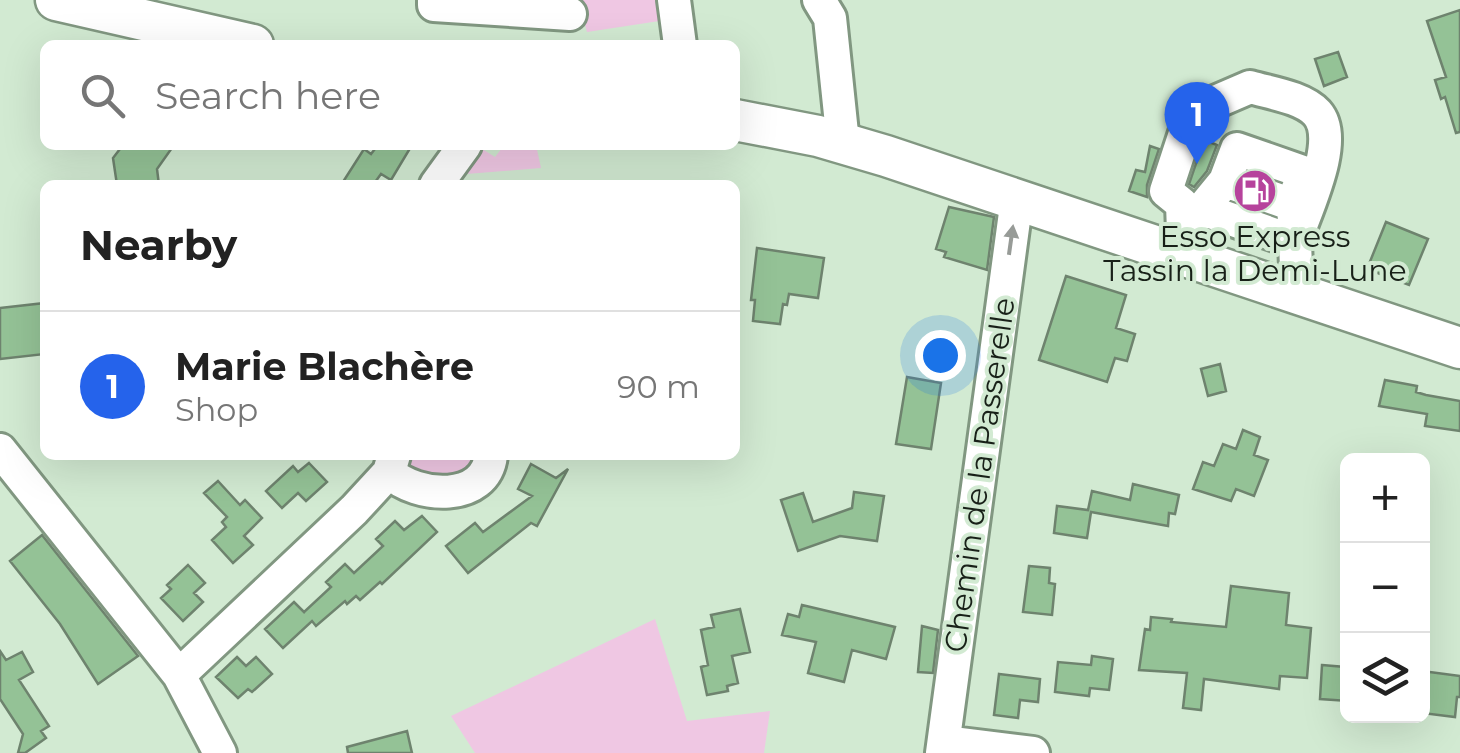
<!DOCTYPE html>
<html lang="en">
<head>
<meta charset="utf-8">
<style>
  body { margin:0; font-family:Montserrat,sans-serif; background:#f2f2f2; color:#222 }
  .controls { position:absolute; right:30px; bottom:30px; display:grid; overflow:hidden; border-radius:15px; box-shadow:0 10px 40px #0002 }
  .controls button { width:90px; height:90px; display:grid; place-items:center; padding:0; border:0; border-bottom:2px solid #e0e0e0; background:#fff; color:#222; font:50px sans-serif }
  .you { position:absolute; left:940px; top:355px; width:35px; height:35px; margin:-25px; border:8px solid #fff; border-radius:50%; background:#1a73e8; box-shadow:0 0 0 15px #1a73e833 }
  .badge { display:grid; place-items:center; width:65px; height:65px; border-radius:50%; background:#2563eb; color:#fff; font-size:32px; font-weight:700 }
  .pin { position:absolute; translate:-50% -82px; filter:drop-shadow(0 2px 5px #0008) }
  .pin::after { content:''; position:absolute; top:52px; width:35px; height:30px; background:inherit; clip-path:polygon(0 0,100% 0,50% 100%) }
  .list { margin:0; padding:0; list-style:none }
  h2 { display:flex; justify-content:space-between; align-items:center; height:130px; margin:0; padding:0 40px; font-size:42px }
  h2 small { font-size:32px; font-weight:400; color:#767676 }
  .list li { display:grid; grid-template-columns:65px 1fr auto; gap:30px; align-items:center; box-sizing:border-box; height:150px; padding:0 40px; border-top:2px solid #e0e0e0 }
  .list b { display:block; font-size:38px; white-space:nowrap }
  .list p { margin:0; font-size:32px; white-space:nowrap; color:#767676 }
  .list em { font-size:32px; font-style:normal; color:#767676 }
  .icon { flex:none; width:55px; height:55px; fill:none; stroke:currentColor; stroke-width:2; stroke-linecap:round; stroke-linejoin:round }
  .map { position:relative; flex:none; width:1460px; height:753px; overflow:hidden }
  .search { position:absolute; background:#fff; box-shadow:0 10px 40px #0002; left:40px; top:40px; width:700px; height:110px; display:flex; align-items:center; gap:25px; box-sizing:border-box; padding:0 35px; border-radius:15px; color:#767676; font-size:38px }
  .panel { position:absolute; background:#fff; box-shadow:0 10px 40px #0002; left:40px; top:180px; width:700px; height:280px; border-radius:15px }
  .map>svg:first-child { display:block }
  .green { fill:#efc7e3 }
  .building { fill:#94c296; stroke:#6e836e; stroke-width:2.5 }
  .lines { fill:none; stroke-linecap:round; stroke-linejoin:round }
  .minor-casing { stroke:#819781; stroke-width:38 }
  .major-casing { stroke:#819781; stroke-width:45 }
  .minor { stroke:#fff; stroke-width:32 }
  .major { stroke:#fff; stroke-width:40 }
  .oneway { fill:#979b97 }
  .labels { text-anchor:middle; stroke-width:8; stroke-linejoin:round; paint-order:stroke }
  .poi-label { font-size:30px; fill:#182018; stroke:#d2ead2 }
  .street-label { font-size:30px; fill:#182018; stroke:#d2ead2 }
</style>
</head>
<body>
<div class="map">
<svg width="1460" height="753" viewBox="0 0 1460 753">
  <rect width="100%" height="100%" fill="#d2ead2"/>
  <path class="green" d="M578 0H663L666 20 587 32Z
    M476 145 495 157 502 148 499 145H536L541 168 454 175Z
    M405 455H480L471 480 407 473Z
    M655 619 687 721 770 711 764 753H475L451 716Z"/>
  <path class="building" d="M1460 10V132L1456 133 1445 97 1441 99 1435 80 1446 77 1427 21Z
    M1338 52 1347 77 1324 86 1315 59Z
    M1204 140 1217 145 1207 171 1194 187 1189 184Z
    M123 145H174L157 169 159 185H117L113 158Z
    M378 145H412L391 180 381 174 373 185H341L364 149 371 154Z
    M1150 146 1159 149 1147 185V197L1129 191 1136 170 1145 172Z
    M949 207 994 217 987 270 944 257 946 252 936 249Z
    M1386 222 1428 239 1409 285 1367 269Z
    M757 248 824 258 818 298 789 294 787 305 783 304 780 324 753 321 755 300H751Z
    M1066 276 1126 295 1116 328 1135 334 1127 361 1115 358 1107 382 1039 360Z
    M45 303V354L0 359V308Z
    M1220 364 1226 391 1208 396 1201 369Z
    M907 377 941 383 931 449 896 444Z
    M1385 380 1417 386 1416 392 1426 395 1460 401V431L1425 426 1427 414 1379 406Z
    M1243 430 1260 437 1254 455 1268 460 1254 496 1236 489 1231 501 1193 489 1203 462 1214 466 1223 444 1236 449Z
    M309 463 327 482 306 501 298 493 282 508 266 491 293 466 298 472Z
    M531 464 556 478 568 469 537 526 531 523 468 573 446 546 475 523 483 532 532 496 518 489Z
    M218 481 240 505 245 500 262 518 244 536 253 545 233 563 212 540 226 527 222 522 227 517 204 493Z
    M1133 484 1179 495 1175 514 1169 513 1168 526 1091 512 1087 538 1054 533 1057 506 1088 510 1092 491 1130 500Z
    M854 492 884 496 877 541 840 536 798 551 781 500 803 493 813 522 852 508Z
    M422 516 437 532 382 584 380 582 360 600 356 596 347 604 345 601 316 626 312 621 283 648 265 629 294 602 305 613 304 612 331 587 326 582 345 564 354 573 383 546 376 539 395 521 404 530Z
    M42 535 138 656 98 684 60 624 10 561Z
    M188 565 205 583 194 593 203 602 183 621 161 598 171 589 167 585Z
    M1029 566 1050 568 1049 583 1055 584 1052 615 1023 612Z
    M1231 586 1289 593 1286 625 1311 628 1307 678 1280 676 1279 689 1204 679 1201 710 1183 708 1187 673 1139 670 1145 629 1150 630 1151 617 1172 619 1171 622 1226 627Z
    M802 605 895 627 886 659 852 650 844 682 808 673 816 642 782 635 788 614 799 617Z
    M740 609 750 652 732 656 738 683 727 686 728 691 707 695 701 667 708 665 701 630 714 627 711 615Z
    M922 626 938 630 933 673 918 672Z
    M0 651 6 660 22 652 33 672 19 680 49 726 41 731 46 738 25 753H18L23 734 0 699Z
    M1092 656 1113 659 1109 690 1090 688 1089 696 1055 692 1058 662 1091 665Z
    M237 657 246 666 256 657 272 674 252 692 248 689 238 698 216 677Z
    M1322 665 1345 667 1348 701 1320 699Z
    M1422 671 1460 676V697H1457L1455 717 1422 713Z
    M999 674 1040 679 1038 702 1020 700 1018 718 994 715Z
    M407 731 412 753H348L347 747Z"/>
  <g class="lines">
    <g class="minor-casing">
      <path id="minor" d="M434 0V5L570 14
        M674 0 680 45
        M819 0 830 18 843 143
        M1225 181 1237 149 1303 172 1293 205
        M436 185 465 145
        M1202 209 1225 181 1293 205 1295 238
        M1183 232 1182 204 1166 191 1192 112 1250 87C1270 93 1302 97 1317 113 1341 140 1305 211 1295 242
        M1176 241 1202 209 1295 242 1297 293
        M0 450 179 675 220 753
        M389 472C417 499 486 503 491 455
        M179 675 354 510 389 472 394 455
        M944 742 1033 753
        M942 753 1017 198"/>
    </g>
    <g class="major-casing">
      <path id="major" d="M56 0 253 45
        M735 120 818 136 886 156 1460 348"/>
    </g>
    <use href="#minor" class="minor"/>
    <use href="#major" class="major"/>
  </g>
  <defs><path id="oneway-solid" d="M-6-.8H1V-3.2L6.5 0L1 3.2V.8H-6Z" transform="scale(2.5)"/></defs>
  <use class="oneway" href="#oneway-solid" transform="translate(1011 240) rotate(-82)"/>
  <defs>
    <g id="fuel-disc" transform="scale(2.25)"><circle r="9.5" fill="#b6439c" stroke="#d2ead2"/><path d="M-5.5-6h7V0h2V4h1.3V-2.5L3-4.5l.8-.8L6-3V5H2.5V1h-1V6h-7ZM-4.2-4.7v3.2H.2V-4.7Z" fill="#fff"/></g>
  </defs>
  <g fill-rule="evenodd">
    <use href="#fuel-disc" x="1255" y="191"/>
  </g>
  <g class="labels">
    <g class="poi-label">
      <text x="1255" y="247">Esso Express<tspan x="1255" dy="34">Tassin la Demi-Lune</tspan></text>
    </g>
    <g class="street-label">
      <text transform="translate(980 475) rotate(-82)" y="10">Chemin de la Passerelle</text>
    </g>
  </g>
</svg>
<div class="controls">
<button>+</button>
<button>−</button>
<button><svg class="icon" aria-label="layers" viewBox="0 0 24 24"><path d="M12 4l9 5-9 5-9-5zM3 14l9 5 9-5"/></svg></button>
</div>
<div class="you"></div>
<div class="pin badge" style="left:1197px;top:164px">1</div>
<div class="search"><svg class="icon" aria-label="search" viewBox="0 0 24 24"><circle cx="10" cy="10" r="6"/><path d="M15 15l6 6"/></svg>Search here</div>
<section class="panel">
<h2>Nearby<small></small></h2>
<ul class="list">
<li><span class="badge">1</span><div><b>Marie Blachère</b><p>Shop</p></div><em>90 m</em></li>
</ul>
</section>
</div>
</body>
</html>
